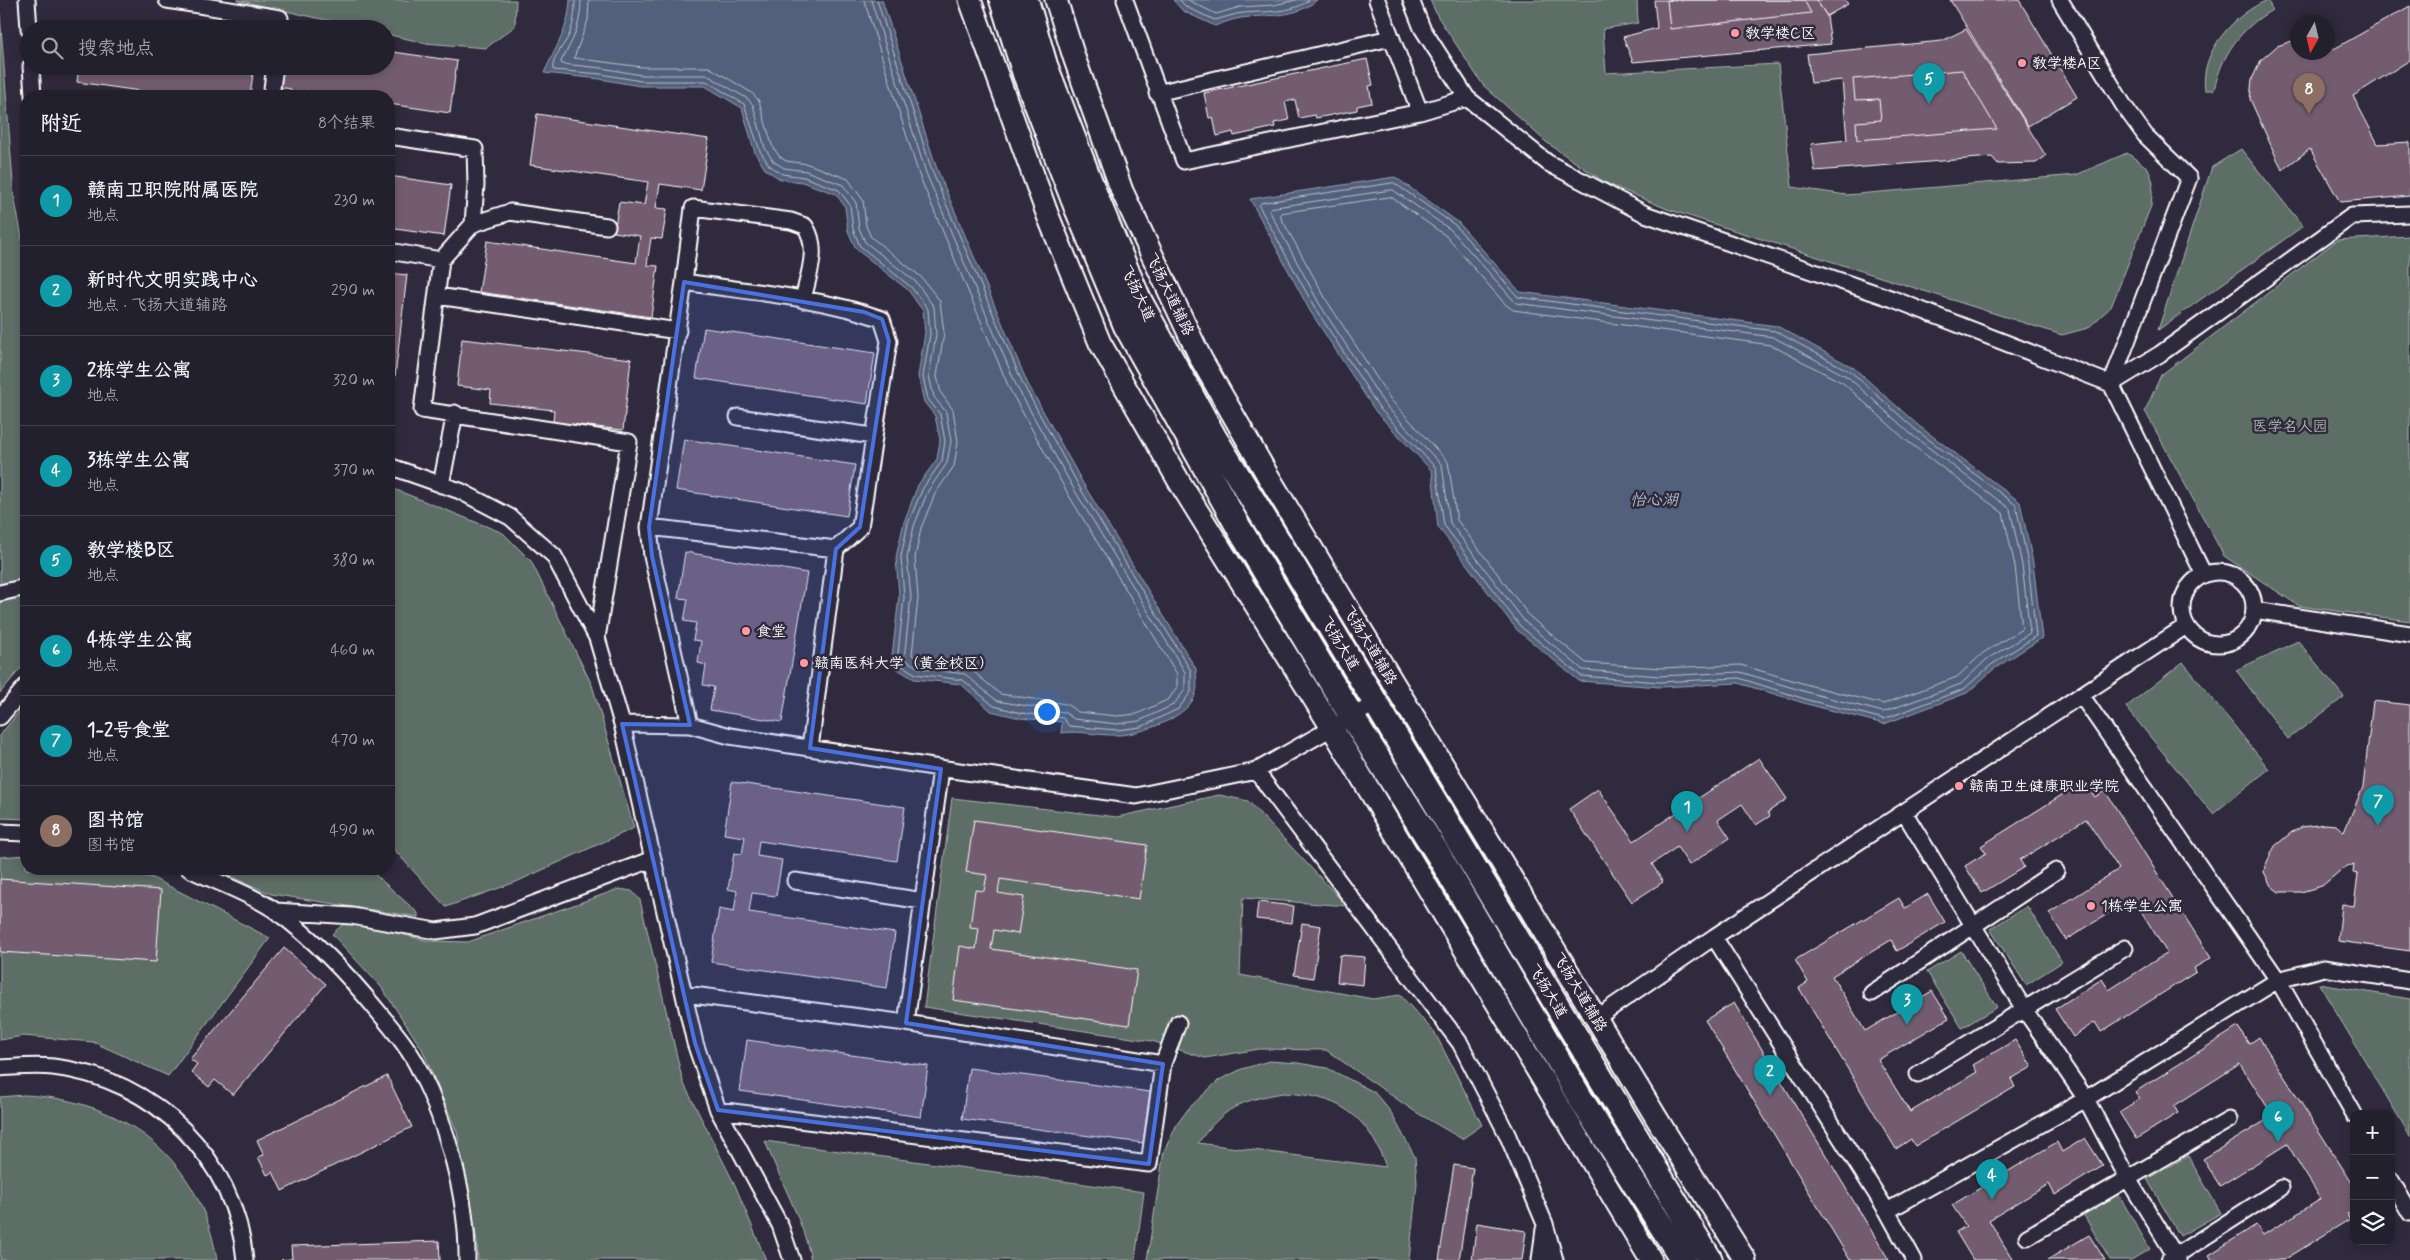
<!DOCTYPE html>
<html lang="zh">
<head>
<meta charset="utf-8">
<style>
  body { margin:0; font-family:Mynerve,"LXGW WenKai TC",sans-serif; background:#2f2d3a; color:#f1f3f6 }
  .controls { position:absolute; right:15px; bottom:15px; display:grid; overflow:hidden; border-radius:10px; box-shadow:0 2px 8px #0003 }
  .controls button { width:45px; height:45px; display:grid; place-items:center; padding:0; border:0; border-bottom:1px solid #403e4a; background:#23202e; color:#f1f3f6; font:25px sans-serif }
  .compass { position:absolute; left:2290px; top:15px; width:45px; height:45px; border-radius:50%; background:#23202e; box-shadow:0 2px 8px #0003; rotate:188deg }
  .you { position:absolute; left:1046px; top:711px; width:18px; height:18px; margin:-12px; border:4px solid #fff; border-radius:50%; background:#1a73e8; box-shadow:0 0 0 8px #1a73e833 }
  .badge { display:grid; place-items:center; width:32px; height:32px; border-radius:50%; background:#0b8043; color:#fff; font-size:16px; font-weight:700 }
  .pin { position:absolute; translate:-50% -41px; filter:drop-shadow(0 1px 2px #0008) }
  .pin::after { content:''; position:absolute; top:26px; width:18px; height:15px; background:inherit; clip-path:polygon(0 0,100% 0,50% 100%) }
  .list { margin:0; padding:0; list-style:none }
  h2 { display:flex; justify-content:space-between; align-items:center; height:65px; margin:0; padding:0 20px; font-size:21px }
  h2 small { font-size:16px; font-weight:400; color:#a3a3aa }
  .list li { display:grid; grid-template-columns:32px 1fr auto; gap:15px; align-items:center; box-sizing:border-box; height:90px; padding:0 20px; border-top:1px solid #403e4a }
  .list b { display:block; font-size:19px; white-space:nowrap }
  .list p { margin:0; font-size:16px; white-space:nowrap; color:#a3a3aa }
  .list em { font-size:16px; font-style:normal; color:#a3a3aa }
  .icon { flex:none; width:28px; height:28px; fill:none; stroke:currentColor; stroke-width:2; stroke-linecap:round; stroke-linejoin:round }
  .map { position:relative; flex:none; width:2410px; height:1260px; overflow:hidden }
  .search { position:absolute; background:#23202e; box-shadow:0 2px 8px #0003; left:20px; top:20px; width:375px; height:55px; display:flex; align-items:center; gap:12px; box-sizing:border-box; padding:0 18px; border-radius:28px; color:#a3a3aa; font-size:19px }
  .panel { position:absolute; background:#23202e; box-shadow:0 2px 8px #0003; left:20px; top:90px; width:375px; height:785px; border-radius:20px }
  .map>svg:first-child { display:block }
  .green { fill:#5d6e66; stroke:#aeb6b2; fill-rule:evenodd }
  .water { fill:#52617c; stroke:#97a0b0 }
  .lines { fill:none; stroke-linecap:round; stroke-linejoin:round }
  .shore { stroke:#bac0cb; stroke-width:1 }
  .building { fill:#735c6f; stroke:#fff }
  .street-casing { stroke:#fff; stroke-width:19 }
  .secondary-casing { stroke:#fff; stroke-width:25 }
  .primary-casing { stroke:#fff; stroke-width:28 }
  .street { stroke:#2f2a3d; stroke-width:15 }
  .secondary { stroke:#2f2a3d; stroke-width:21 }
  .primary { stroke:#2f2a3d; stroke-width:24 }
  .marked { fill:#4a71e0; fill-opacity:0.2; stroke:#4a71e0; stroke-width:4; stroke-linejoin:round }
  .poi-dot { fill:#ff9aa2; stroke:#2f2a3d; stroke-width:2 }
  .labels { text-anchor:middle; stroke-width:5; stroke-linejoin:round; paint-order:stroke }
  .poi-label { font-size:15px; fill:#fff; stroke:#2f2a3d; text-anchor:start }
  .street-label { font-size:15px; fill:#fff; stroke:#2f2a3d }
  .park-label { font-size:15px; fill:#aeb6b2; stroke:#2f2a3d }
  .water-label { font-size:16px; font-style:italic; fill:#b1b8c4; stroke:#2f2a3d }
</style>
</head>
<body>
<div class="map">
<svg width="2410" height="1260" viewBox="0 0 2410 1260">
  <rect width="100%" height="100%" fill="#2f2a3d"/>
  <filter id="ink" filterUnits="userSpaceOnUse"><feTurbulence type="fractalNoise" baseFrequency=".02" numOctaves="2"/><feDisplacementMap in="SourceGraphic" scale="10" xChannelSelector="R" yChannelSelector="G"/><feConvolveMatrix kernelMatrix="1 2 1 2 8 2 1 2 1" color-interpolation-filters="sRGB"/></filter>
  <g filter="url(#ink)">
    <path class="green" d="M237 0H516L515 26 486 48 425 43 386 34V29H366Z
      M1430 0H1637L1638 23 1603 29 1606 73 1778 64 1792 187 1846 195 2076 175 2127 153 2148 168 2153 182 2151 206 2111 307 2088 328 2062 335 1667 209 1604 182 1546 142 1483 85 1438 17Z
      M2268 0 2272 10C2240 29 2222 54 2214 90H2205C2199 52 2235 13 2268 0Z
      M0 14 14 196 26 258V662L0 693Z
      M2241 149 2303 226 2158 330 2212 167Z
      M2410 236V621L2299 606 2224 556 2145 411 2161 375 2337 240Z
      M389 487 503 533 531 561 592 685 634 828 516 882 446 907 389 844Z
      M2298 641 2344 697 2288 739 2236 670Z
      M2183 662 2269 769 2213 814 2126 707Z
      M26 703V819L0 818V735Z
      M1219 795 1248 801 1347 906 1243 898 1240 975 1373 999 1400 995 1435 1033 1482 1125 1462 1139 1414 1111 1326 1050 1259 1049 1205 1058 1152 1041 924 1007 952 798 1117 817Z
      M26 855V869H114L153 878 270 938 168 1076 93 1042 23 1036 0 1040V857Z
      M215 869H369L418 913V917L271 894Z
      M619 889 632 891 640 900 683 1082 735 1185 766 1260H478L477 1241 457 1132 422 1049 382 988 332 934 347 921 429 941 468 942Z
      M2027 906 2062 962 2026 985 1990 929Z
      M1961 951 1997 1007 1962 1028 1927 972Z
      M2319 984 2410 999V1137L2403 1124Z
      M1269 1061 1298 1063 1327 1068 1374 1092 1390 1111 1415 1157 1417 1183 1409 1260H1147L1164 1151 1177 1124 1189 1108 1219 1080 1242 1069ZM1283 1093C1337 1095 1368 1114 1386 1167L1198 1143C1223 1108 1241 1100 1283 1093Z
      M24 1095C124 1099 201 1159 217 1260H0V1097Z
      M765 1141 1144 1192 1135 1260H811C803 1219 780 1181 765 1141Z
      M2188 1156 2221 1213 2180 1236 2147 1179Z
      M2117 1192 2150 1249 2131 1260H2110L2082 1212Z"/>
    <path class="water" d="M570 0H882L937 169 1027 382 1084 485 1196 669C1196 676 1198 686 1196 692 1191 717 1141 734 1119 735 1099 736 1081 730 1061 733L1062 722 1020 718 991 711 961 684 914 679 891 665 899 596 896 557 904 522 918 485 937 459 940 440 935 416 924 402 918 376 925 333 923 311 908 290 856 249 848 231 845 207 836 194 802 182 780 179 765 169 755 153 742 108 705 86H640L600 79 544 73C555 48 569 29 570 0Z
      M1173 0H1317C1295 19 1268 14 1241 18 1233 19 1223 23 1215 26L1183 11Z
      M1395 177 1458 222 1520 292 1777 326 1854 368 1919 426 2020 502 2033 563 2042 638 1994 669 1967 693 1884 724 1807 704 1738 683 1660 687 1579 681 1517 630 1438 527 1432 471 1376 412 1310 311 1250 199Z"/>
    <g class="lines">
      <path class="shore" d="M575 0C575 12 574 24 569 35 565 45 551 58 553 70L601 74 641 81H706L744 104 760 151 769 165 782 174 804 177 839 190 850 205 853 229 860 246 911 287 928 309 930 334 923 377 928 399 940 414 945 441 942 461 923 488 908 523 901 557 904 597 897 663 916 674 963 680 994 706 1021 713 1063 718 1069 726 1117 730 1141 727 1178 709 1191 692V671L1080 488 1023 384 932 171 877 0
        M581 0C581 24 573 41 561 61L562 64 602 68 641 75H707L748 99 753 105 765 148 773 161 784 168 806 171 843 185 856 203 859 228 865 242 916 282 934 307 936 335 929 376 934 397 946 412 951 441 947 463 928 491 914 526 907 558 911 597 904 659 919 668 965 674 997 701 1064 712 1074 719 1117 724 1139 721 1173 705 1185 690V672L1075 491 1017 387 926 173 871 0
        M589 0 588 20 574 58 642 67H709L752 93 759 101 772 145 779 156 786 161 808 164 848 179 863 200 866 226 871 237 921 277 940 301 944 333 937 376 941 393 953 410 958 442 954 466 935 494 921 528 915 558 918 598 912 655 921 661 968 667 1000 694 1066 704 1078 712 1117 716 1137 714 1169 699 1177 687V674L1068 494 1010 390 919 175 864 0
        M1180 0 1186 7 1215 20C1224 18 1233 14 1243 13 1263 11 1293 14 1309 0
        M1188 0 1216 14 1240 7 1274 5 1296 0
        M1394 183 1455 225 1518 297 1775 331 1851 372 1916 430 2016 505 2028 564 2036 636 1991 665 1964 689 1884 719 1808 700 1739 678 1660 682 1581 676 1520 626 1444 525 1436 468 1380 409 1315 308 1259 206 1261 203Z
        M1393 190 1451 230 1516 303 1773 337 1848 377 1912 435 2010 509 2022 565 2030 633 1987 659 1961 684 1883 712 1810 693 1740 672 1660 676 1583 670 1525 622 1450 523 1442 465 1385 405 1320 305 1269 210 1271 208Z
        M1391 197 1446 236 1505 304 1513 310 1771 345 1843 383 1907 441 2003 513 2015 566 2022 629 1983 653 1957 677 1883 704 1812 686 1741 665 1660 668 1586 663 1530 617 1457 520 1448 462 1391 400 1327 301 1280 216 1282 213Z"/>
    </g>
    <path class="building" d="M1654 0H1816L1827 16 1831 44 1633 62 1623 37 1657 28Z
      M1667 0H1804L1811 13 1670 29Z
      M1816 0H1845L1848 4 1827 16Z
      M1950 0H2019L2077 97 2028 126Z
      M2410 6V60L2353 96 2378 144 2410 142V196L2340 202 2310 149 2282 170 2250 99 2252 79 2261 60 2277 46 2298 39V52H2328V44L2334 49Z
      M1966 29 2046 156 2036 163 1998 164 1992 157 1815 171 1811 144 1847 140 1842 80 1811 83 1807 54 1942 41Z
      M386 51 457 61 450 113 389 104V96H337L305 91 304 96H290L291 89 279 87 282 66H386Z
      M1367 59 1373 85 1369 86 1372 103 1357 106V110L1316 118 1315 115 1299 118 1295 100 1285 102 1289 120 1274 123 1275 127 1234 136 1233 132 1217 136 1213 117 1209 118 1204 93Z
      M79 66H254L250 96H175L77 82Z
      M1962 70 1997 129 1857 140 1856 122 1881 120 1879 99 1855 100 1853 79Z
      M537 114 709 139 701 190 660 184 656 208 667 209 662 239 651 238 647 265 658 266 651 317 479 292 487 241 636 263 640 236 614 232 619 202 644 205 648 182 530 165Z
      M389 176 451 185 444 236 389 228Z
      M389 273 407 275 392 402H389Z
      M704 328 875 353 867 404 696 378Z
      M462 339 631 359 623 430 553 422 554 410 490 403 491 390 457 386Z
      M684 439 855 465 847 516 676 490Z
      M685 552 807 573 782 722 710 710 714 687 703 685 706 665 698 663 701 641 693 640 696 623 684 621 688 599 678 598Z
      M2373 701 2410 705V951L2338 941 2342 904 2354 906 2358 874 2353 873 2354 864 2341 870 2322 886 2301 892H2279L2271 886 2264 872 2265 866 2275 846 2292 832 2302 827 2325 824 2336 825 2344 832 2363 787Z
      M1759 758 1787 799 1768 812 1770 816 1756 825 1742 804 1718 820 1730 838 1689 865 1677 847 1652 864 1663 882 1632 902 1569 809 1598 789 1634 841Z
      M2084 781 2095 797 2105 791 2211 958 2194 968 2196 972 2101 1032 2095 1022 2073 1037 2055 1009 2102 979 2109 990 2167 953 2133 898 2066 940 2049 913 2119 869 2086 819 2020 860 2024 867 1982 893 1965 866 1986 853 1981 846Z
      M732 782 905 807 897 861 759 841 757 856 782 860 776 896 752 893 749 912 895 933 887 988 711 962 719 909 734 912 737 891 728 889 734 853 742 854 745 837 724 834Z
      M974 820 1147 845 1139 899 1000 879 998 893 1024 897 1018 934 994 930 991 949 1137 970 1129 1025 953 1000 960 946 976 949 979 928 970 927 975 890 984 891 987 875 966 872Z
      M0 879 161 890 156 962 0 952Z
      M1928 894 1945 922 1897 951 1891 940 1832 976 1865 1031 1932 991 1949 1018 1878 1060 1910 1112 1977 1072 1973 1065 2015 1040 2032 1067 2011 1079 2015 1087 1915 1146 1911 1139 1896 1149 1799 988 1808 982 1795 960 1899 898 1905 908Z
      M1258 902 1294 906 1292 923 1256 919Z
      M1302 923 1321 926 1313 978 1294 975Z
      M284 948 326 984 233 1095 215 1080 209 1087 191 1072 197 1064 190 1059Z
      M1340 955 1365 957 1363 985 1337 982Z
      M1734 1003 1836 1172 1889 1260H1850L1705 1020Z
      M2238 1027 2249 1044 2259 1037 2354 1186V1210L2347 1214 2350 1219 2284 1260H2212L2209 1255 2256 1225 2263 1235 2321 1199 2287 1144 2220 1186 2203 1159 2273 1116 2240 1064 2174 1106 2178 1113 2136 1139 2119 1112 2140 1099 2135 1092Z
      M747 1040 928 1066 921 1117 740 1091Z
      M969 1068 1150 1092 1143 1143 962 1119Z
      M387 1076 412 1127 282 1191 273 1172 267 1175 258 1157 264 1155 257 1140Z
      M2085 1138 2103 1166 2055 1195 2049 1184 1989 1220 2013 1260H1973L1956 1232 1966 1226 1952 1205 2057 1142 2062 1152Z
      M1454 1165 1473 1168 1459 1260H1439Z
      M1477 1223 1526 1231 1522 1260H1472Z
      M2089 1235 2105 1260H2047Z
      M439 1241 440 1260H281L292 1259 291 1246Z"/>
    <g class="lines">
      <g class="street-casing">
        <path id="street" d="M27 0 29 29
          M167 0 280 18 279 29
          M1125 0 1184 161 1420 112 1467 98
          M1377 0 1420 112
          M1411 0 1422 28 1467 98 1548 163 1645 214 1893 299 2111 384 2189 178 2145 135 2124 106 2060 0
          M31 66 33 96
          M1157 93 1390 38
          M271 96 275 66
          M389 136 475 149 476 185 473 224
          M389 251 441 260 422 410 629 442 597 638
          M441 260 473 224 510 212 607 226
          M684 282 693 208 791 221 805 226C820 249 808 275 803 300
          M437 296 678 331
          M738 417 873 436
          M389 466 460 491 510 517 554 556 597 638 622 724 695 1043 718 1110 780 1225 792 1260
          M441 485 455 413
          M649 527 836 549
          M2182 608a36 36 0 1 1 72 0a36 36 0 1 1-72 0Z
          M2204 575 2111 384 2160 354 2352 216 2410 214
          M0 593 26 587
          M2254 610 2410 634
          M2081 695 2278 980 2354 1114
          M1376 703 1256 771 1460 1043 1507 1134 1545 1224 1555 1260
          M0 717 26 686
          M622 724 690 725 730 736 959 771 1136 796 1256 771
          M690 725 652 556 649 527 684 282C750 292 819 297 882 319L889 341 860 527 836 549 810 748
          M1904 812 2024 1009 2086 1099 2128 1179 2178 1260
          M0 832 26 833
          M189 869C214 881 256 896 277 912 317 941 350 977 381 1015 395 1032 411 1051 420 1071 447 1124 468 1200 467 1260
          M795 881 923 901
          M276 911 352 916 436 931 475 926 653 859
          M1872 993 2056 871
          M685 994 906 1023 1163 1064
          M1596 1018 1714 937
          M906 1023 941 769
          M0 1068C17 1067 36 1065 53 1067 154 1078 236 1159 245 1260
          M1918 1074 2125 948
          M718 1110 1149 1164 1163 1064 1178 1023
          M2391 1180 2410 1213
          M1887 1211 2086 1099 2278 980 2324 968 2410 981
          M2027 1237 2229 1120
          M1540 1260 1544 1229
          M1914 1260 1887 1211 1714 937 2186 626
          M2169 1260 2281 1188"/>
      </g>
      <g class="secondary-casing">
        <path id="secondary" d="M970 0 1048 216 1100 343 1180 483 1332 728 1651 1260
          M1056 0 1075 60 1122 191 1201 359 1268 476 1665 1132 1745 1260"/>
      </g>
      <g class="primary-casing">
        <path id="primary" d="M1002 0 1025 74 1076 206 1126 326 1239 528 1352 717 1438 854 1582 1101 1683 1260
          M1026 0 1045 65 1097 200 1138 298 1214 437 1291 562 1710 1260"/>
      </g>
      <use href="#street" class="street"/>
      <use href="#secondary" class="secondary"/>
      <use href="#primary" class="primary"/>
    </g>
  </g>
  <path class="marked" d="M684 282 864 312 882 319 889 341 860 527 836 549 810 748 941 769 906 1023 1163 1064 1149 1164 718 1110 695 1043 622 724 690 725 652 556 649 527Z"/>
  <g class="poi-dot">
    <circle cx="1735" cy="33" r="5"/>
    <circle cx="2022" cy="63" r="5"/>
    <circle cx="746" cy="631" r="5"/>
    <circle cx="804" cy="663" r="5"/>
    <circle cx="1959" cy="786" r="5"/>
    <circle cx="2091" cy="906" r="5"/>
  </g>
  <g class="labels">
    <g class="poi-label">
      <text x="1745" y="38">教学楼C区</text>
      <text x="2032" y="68">教学楼A区</text>
      <text x="756" y="636">食堂</text>
      <text x="814" y="668">赣南医科大学（黄金校区）</text>
      <text x="1969" y="791">赣南卫生健康职业学院</text>
      <text x="2101" y="911">1栋学生公寓</text>
    </g>
    <g class="street-label">
      <text transform="translate(1138 293) rotate(65)" y="5">飞扬大道</text>
      <text transform="translate(1170 294) rotate(64)" y="5">飞扬大道辅路</text>
      <text transform="translate(1340 643) rotate(59)" y="5">飞扬大道</text>
      <text transform="translate(1370 645) rotate(59)" y="5">飞扬大道辅路</text>
      <text transform="translate(1548 991) rotate(59)" y="5">飞扬大道</text>
      <text transform="translate(1580 992) rotate(59)" y="5">飞扬大道辅路</text>
    </g>
    <g class="park-label">
      <text x="2290" y="431">医学名人园</text>
    </g>
    <g class="water-label">
      <text x="1654" y="505">怡心湖</text>
    </g>
  </g>
</svg>
<div class="controls">
<button>+</button>
<button>−</button>
<button><svg class="icon" aria-label="layers" viewBox="0 0 24 24"><path d="M12 4l9 5-9 5-9-5zM3 14l9 5 9-5"/></svg></button>
</div>
<svg class="compass" viewBox="-18 -18 36 36"><path d="M0-13l5 13h-10z" fill="#e53935"/><path d="M0 13l5-13h-10z" fill="#a3a3aa"/></svg>
<div class="you"></div>
<div class="pin badge" style="left:1687px;top:832px;background:#0f9aa8">1</div>
<div class="pin badge" style="left:1770px;top:1096px;background:#0f9aa8">2</div>
<div class="pin badge" style="left:1907px;top:1025px;background:#0f9aa8">3</div>
<div class="pin badge" style="left:1992px;top:1200px;background:#0f9aa8">4</div>
<div class="pin badge" style="left:1929px;top:104px;background:#0f9aa8">5</div>
<div class="pin badge" style="left:2278px;top:1142px;background:#0f9aa8">6</div>
<div class="pin badge" style="left:2378px;top:826px;background:#0f9aa8">7</div>
<div class="pin badge" style="left:2309px;top:114px;background:#8d6e63">8</div>
<div class="search"><svg class="icon" aria-label="search" viewBox="0 0 24 24"><circle cx="10" cy="10" r="6"/><path d="M15 15l6 6"/></svg>搜索地点</div>
<section class="panel">
<h2>附近<small>8个结果</small></h2>
<ul class="list">
<li><span class="badge" style="background:#0f9aa8">1</span><div><b>赣南卫职院附属医院</b><p>地点</p></div><em>230 m</em></li>
<li><span class="badge" style="background:#0f9aa8">2</span><div><b>新时代文明实践中心</b><p>地点 · 飞扬大道辅路</p></div><em>290 m</em></li>
<li><span class="badge" style="background:#0f9aa8">3</span><div><b>2栋学生公寓</b><p>地点</p></div><em>320 m</em></li>
<li><span class="badge" style="background:#0f9aa8">4</span><div><b>3栋学生公寓</b><p>地点</p></div><em>370 m</em></li>
<li><span class="badge" style="background:#0f9aa8">5</span><div><b>教学楼B区</b><p>地点</p></div><em>380 m</em></li>
<li><span class="badge" style="background:#0f9aa8">6</span><div><b>4栋学生公寓</b><p>地点</p></div><em>460 m</em></li>
<li><span class="badge" style="background:#0f9aa8">7</span><div><b>1-2号食堂</b><p>地点</p></div><em>470 m</em></li>
<li><span class="badge" style="background:#8d6e63">8</span><div><b>图书馆</b><p>图书馆</p></div><em>490 m</em></li>
</ul>
</section>
</div>
</body>
</html>
